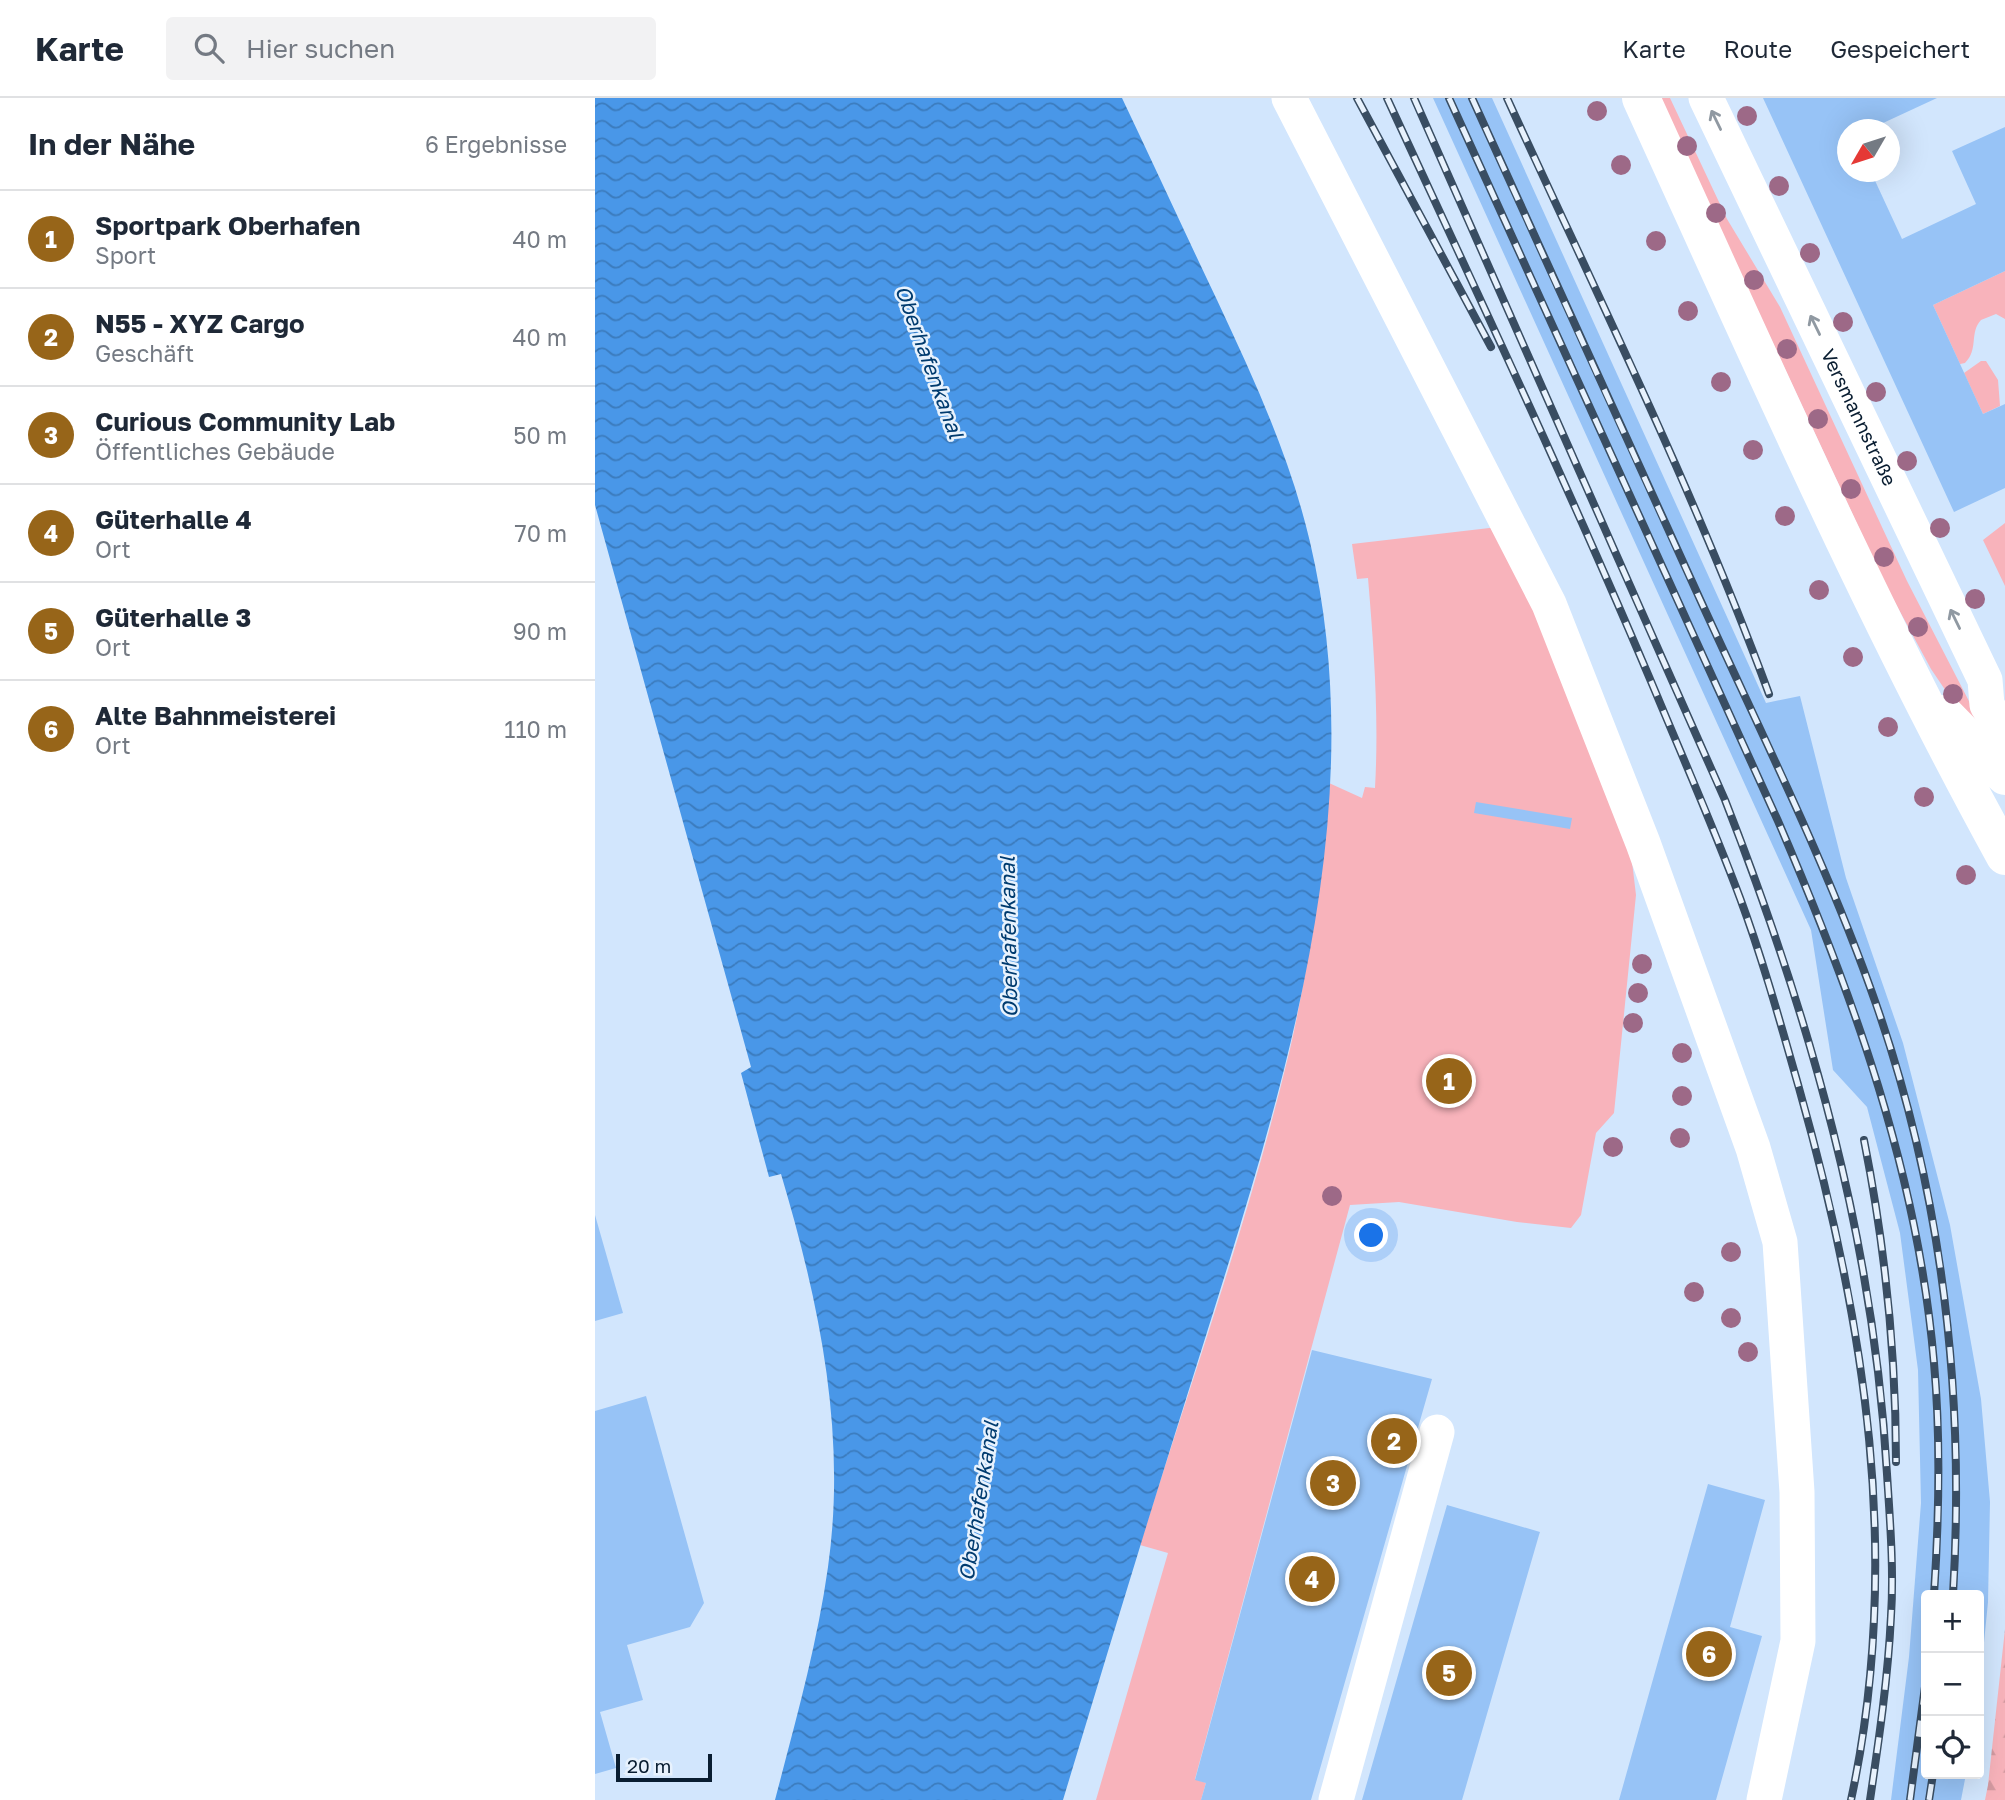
<!DOCTYPE html>
<html lang="de">
<head>
<meta charset="utf-8">
<style>
  body { margin:0; font-family:"Golos Text",sans-serif; background:#f2f2f3; color:#1f2937 }
  .controls { position:absolute; right:21px; bottom:21px; display:grid; overflow:hidden; border-radius:7px; box-shadow:0 7px 28px #0002 }
  .controls button { width:63px; height:63px; display:grid; place-items:center; padding:0; border:0; border-bottom:2px solid #e0e1e3; background:#fff; color:#1f2937; font:35px sans-serif }
  .compass { position:absolute; left:1242px; top:21px; width:63px; height:63px; border-radius:50%; background:#fff; box-shadow:0 7px 28px #0002; rotate:231deg }
  .scale { position:absolute; left:21px; bottom:18px; width:96px; box-sizing:border-box; padding-left:7px; border:4px solid #091d31; border-top:0; font-size:19px; line-height:24px; white-space:nowrap; color:#091d31; -webkit-text-stroke:5px #e8f2fd; paint-order:stroke }
  .you { position:absolute; left:777px; top:1138px; width:24px; height:24px; margin:-18px; border:5px solid #fff; border-radius:50%; background:#1a73e8; box-shadow:0 0 0 10px #1a73e833 }
  .badge { display:grid; place-items:center; width:46px; height:46px; border-radius:50%; background:#976519; color:#fff; font-size:23px; font-weight:700 }
  .pin { position:absolute; translate:-50% -50%; border:4px solid #fff; box-shadow:0 2px 7px #0006 }
  .list { margin:0; padding:0; list-style:none }
  h2 { display:flex; justify-content:space-between; align-items:center; height:91px; margin:0; padding:0 28px; font-size:30px }
  h2 small { font-size:23px; font-weight:400; color:#747a83 }
  .list li { display:grid; grid-template-columns:46px 1fr auto; gap:21px; align-items:center; box-sizing:border-box; height:98px; padding:0 28px; border-top:2px solid #e0e1e3 }
  .list b { display:block; font-size:26px; white-space:nowrap }
  .list p { margin:0; font-size:23px; white-space:nowrap; color:#747a83 }
  .list em { font-size:23px; font-style:normal; color:#747a83 }
  .icon { flex:none; width:38px; height:38px; fill:none; stroke:currentColor; stroke-width:2; stroke-linecap:round; stroke-linejoin:round }
  .map { position:relative; flex:none; width:1410px; height:1702px; overflow:hidden }
  header { display:flex; align-items:center; gap:42px; box-sizing:border-box; height:98px; padding:0 35px; background:#fff; border-bottom:2px solid #e0e1e3 }
  header strong { font-size:33px }
  nav { display:flex; gap:38px; margin-inline-start:auto; font-size:24px }
  .search { width:490px; height:63px; background:#f2f2f3; display:flex; align-items:center; gap:18px; box-sizing:border-box; padding:0 24px; border-radius:7px; color:#747a83; font-size:26px }
  main { display:flex }
  aside { flex:1; background:#fff }
  .map>svg:first-child { display:block }
  .grass { fill:#f8b3bb }
  .forest { fill:url(#forest-firs) }
  .water { fill:url(#water-waves) }
  .building { fill:#97c3f6 }
  .lines { fill:none; stroke-linecap:round; stroke-linejoin:round }
  .minor { stroke:#fff; stroke-width:35 }
  .major { stroke:#fff; stroke-width:38 }
  .rail-casing { stroke:#394d62; stroke-width:8 }
  .rail { stroke:#e8f2fd; stroke-width:5; stroke-dasharray:16; stroke-linecap:butt }
  .tree { fill:#9d6987 }
  .oneway { stroke:#9099a2 }
  .labels { text-anchor:middle; stroke-width:5; stroke-linejoin:round; paint-order:stroke }
  .street-label { font-size:19px; fill:#091d31; stroke:#e8f2fd }
  .water-label { font-size:21px; font-style:italic; fill:#003b6f; stroke:#e8f2fd }
</style>
</head>
<body>
<header>
<strong>Karte</strong>
<div class="search"><svg class="icon" aria-label="search" viewBox="0 0 24 24"><circle cx="10" cy="10" r="6"/><path d="M15 15l6 6"/></svg>Hier suchen</div>
<nav><a>Karte</a><a>Route</a><a>Gespeichert</a></nav>
</header>
<main>
<aside>
<h2>In der Nähe<small>6 Ergebnisse</small></h2>
<ul class="list">
<li><span class="badge">1</span><div><b>Sportpark Oberhafen</b><p>Sport</p></div><em>40 m</em></li>
<li><span class="badge">2</span><div><b>N55 - XYZ Cargo</b><p>Geschäft</p></div><em>40 m</em></li>
<li><span class="badge">3</span><div><b>Curious Community Lab</b><p>Öffentliches Gebäude</p></div><em>50 m</em></li>
<li><span class="badge">4</span><div><b>Güterhalle 4</b><p>Ort</p></div><em>70 m</em></li>
<li><span class="badge">5</span><div><b>Güterhalle 3</b><p>Ort</p></div><em>90 m</em></li>
<li><span class="badge">6</span><div><b>Alte Bahnmeisterei</b><p>Ort</p></div><em>110 m</em></li>
</ul>
</aside>
<div class="map">
<svg width="1410" height="1702" viewBox="0 0 1410 1702">
  <defs>
    <pattern id="forest-firs" width="22" height="20" patternUnits="userSpaceOnUse" patternTransform="scale(1.75)"><rect width="22" height="20" fill="#f8b3bb"/><path d="M5 1l3.5 6h-7zM16 11l3.5 6h-7z" fill="#d39aa1"/></pattern>
    <pattern id="water-waves" width="16" height="10" patternUnits="userSpaceOnUse" patternTransform="scale(1.75)"><rect width="16" height="10" fill="#4997e8"/><path d="M0 5q4-4 8 0t8 0" fill="none" stroke="#3b7bbd"/></pattern>
  </defs>
  <rect width="100%" height="100%" fill="#d2e6fd"/>
  <path class="grass" d="M1064 0H1075L1132 121 1185 209 1312 483 1394 642 1359 605 1336 571 1290 486Z
    M1410 173V221L1401 216 1386 222C1374 235 1384 251 1370 265L1365 266 1338 207Z
    M1386 263H1391L1403 282 1405 308 1388 316 1369 275Z
    M1410 425V488L1388 442Z
    M903 429 945 512 1035 747 1041 797 1019 1015 1001 1035 986 1117 976 1130 922 1124 804 1104 755 1107 600 1681 611 1685 606 1702H501L573 1455 545 1447C596 1283 655 1119 695 951 715 864 726 774 734 685L767 700 770 689 780 690C784 619 779 551 773 480L762 481 757 446Z"/>
  <path class="forest" d="M1410 1531V1702H1390L1393 1687Z"/>
  <path class="water" d="M0 0H527C559 67 590 135 622 202 659 281 695 359 715 444 780 720 684 1004 602 1266 556 1411 512 1556 468 1702H180C200 1625 222 1548 233 1469 252 1335 224 1204 186 1076L174 1079 146 975 156 969 0 407Z"/>
  <path class="building" d="M838 0H897L1171 605 1205 598 1251 780 1308 945 1355 1127 1386 1301 1395 1404 1393 1504 1386 1575 1384 1497H1331V1676H1371L1366 1702H1296L1314 1559 1326 1405 1323 1272 1305 1135 1272 1009 1238 972 1216 832Z
    M1168 0H1342L1273 32H1252V74H1276L1307 141 1381 106 1357 53 1410 29V173L1338 207 1388 316 1410 306V390L1359 414Z
    M881 704 977 720 975 731 879 715Z
    M0 1117 28 1215 0 1223Z
    M717 1252 837 1281 716 1702H606L611 1685 600 1682Z
    M51 1298 109 1505 95 1529 32 1547 48 1602 5 1614 21 1670 0 1676V1313Z
    M1113 1386 1170 1402 1135 1529 1167 1538 1121 1702H1024Z
    M852 1407 945 1434 944 1437 867 1702H767Z"/>
  <g class="lines">
    <g class="minor">
      <path d="M694 0 954 506 1048 745 1158 1050 1185 1144 1202 1394 1203 1543 1169 1702"/>
      <path id="s1" d="M1111 0 1390 582 1392 607 1410 637"/>
      <path d="M741 1702 842 1334"/>
    </g>
    <path class="major" d="M1046 0C1162 254 1275 513 1410 758
      M1349 616 1410 678"/>
    <g class="rail-casing">
      <path id="rail" d="M762 0 896 249
        M792 0C884 199 978 398 1063 600 1091 667 1120 733 1145 800 1168 862 1186 927 1204 990 1270 1224 1308 1460 1256 1702
        M819 0 1130 702C1215 919 1279 1143 1292 1376 1295 1423 1299 1472 1296 1518 1293 1580 1284 1641 1275 1702
        M854 0 1183 723C1258 897 1323 1075 1339 1265 1346 1342 1344 1420 1339 1497
        M877 0C954 170 1031 340 1109 510 1168 639 1235 773 1281 906 1348 1098 1370 1295 1358 1497
        M912 0C1002 197 1099 392 1174 596
        M1269 1042C1290 1148 1301 1256 1301 1364
        M1315 1702 1331 1581
        M1334 1702 1338 1676"/>
    </g>
    <use href="#rail" class="rail"/>
  </g>
  <g class="tree">
    <circle cx="1002" cy="13" r="10"/>
    <circle cx="1152" cy="18" r="10"/>
    <circle cx="1092" cy="48" r="10"/>
    <circle cx="1026" cy="67" r="10"/>
    <circle cx="1184" cy="88" r="10"/>
    <circle cx="1121" cy="115" r="10"/>
    <circle cx="1061" cy="143" r="10"/>
    <circle cx="1215" cy="155" r="10"/>
    <circle cx="1159" cy="182" r="10"/>
    <circle cx="1093" cy="213" r="10"/>
    <circle cx="1248" cy="224" r="10"/>
    <circle cx="1192" cy="251" r="10"/>
    <circle cx="1126" cy="284" r="10"/>
    <circle cx="1281" cy="294" r="10"/>
    <circle cx="1223" cy="321" r="10"/>
    <circle cx="1158" cy="352" r="10"/>
    <circle cx="1312" cy="363" r="10"/>
    <circle cx="1256" cy="391" r="10"/>
    <circle cx="1190" cy="418" r="10"/>
    <circle cx="1345" cy="430" r="10"/>
    <circle cx="1289" cy="459" r="10"/>
    <circle cx="1224" cy="492" r="10"/>
    <circle cx="1380" cy="501" r="10"/>
    <circle cx="1323" cy="529" r="10"/>
    <circle cx="1258" cy="559" r="10"/>
    <circle cx="1358" cy="596" r="10"/>
    <circle cx="1293" cy="629" r="10"/>
    <circle cx="1329" cy="699" r="10"/>
    <circle cx="1371" cy="777" r="10"/>
    <circle cx="1047" cy="866" r="10"/>
    <circle cx="1043" cy="895" r="10"/>
    <circle cx="1038" cy="925" r="10"/>
    <circle cx="1087" cy="955" r="10"/>
    <circle cx="1087" cy="998" r="10"/>
    <circle cx="1085" cy="1040" r="10"/>
    <circle cx="1018" cy="1049" r="10"/>
    <circle cx="737" cy="1098" r="10"/>
    <circle cx="1136" cy="1154" r="10"/>
    <circle cx="1099" cy="1194" r="10"/>
    <circle cx="1136" cy="1220" r="10"/>
    <circle cx="1153" cy="1254" r="10"/>
  </g>
  <defs><path id="oneway-shaft" d="M-6 0H5M1.5-3L5.5 0L1.5 3" fill="none" stroke-width="1.6" stroke-linecap="round" stroke-linejoin="round" transform="scale(1.75)"/></defs>
  <g class="oneway">
    <use href="#oneway-shaft" transform="translate(1121 22) rotate(-116)"/>
    <use href="#oneway-shaft" transform="translate(1220 227) rotate(-116)"/>
    <use href="#oneway-shaft" transform="translate(1360 521) rotate(-116)"/>
  </g>
  <g class="labels">
    <g class="street-label">
      <text dy="7" stroke="none"><textPath href="#s1" startOffset="354">Versmannstraße</textPath></text>
    </g>
    <g class="water-label">
      <text transform="translate(334 264) rotate(70)" y="7">Oberhafenkanal</text>
      <text transform="translate(414 839) rotate(-91)" y="7">Oberhafenkanal</text>
      <text transform="translate(384 1403) rotate(-81)" y="7">Oberhafenkanal</text>
    </g>
  </g>
</svg>
<div class="controls">
<button>+</button>
<button>−</button>
<button><svg class="icon" aria-label="locate" viewBox="0 0 24 24"><circle cx="12" cy="12" r="6"/><path d="M12 2v4M12 18v4M2 12h4M18 12h4"/></svg></button>
</div>
<svg class="compass" viewBox="-18 -18 36 36"><path d="M0-13l5 13h-10z" fill="#e53935"/><path d="M0 13l5-13h-10z" fill="#747a83"/></svg>
<div class="scale">20 m</div>
<div class="you"></div>
<div class="pin badge" style="left:854px;top:983px">1</div>
<div class="pin badge" style="left:799px;top:1343px">2</div>
<div class="pin badge" style="left:738px;top:1385px">3</div>
<div class="pin badge" style="left:717px;top:1481px">4</div>
<div class="pin badge" style="left:854px;top:1575px">5</div>
<div class="pin badge" style="left:1114px;top:1556px">6</div>
</div>
</main>
</body>
</html>
